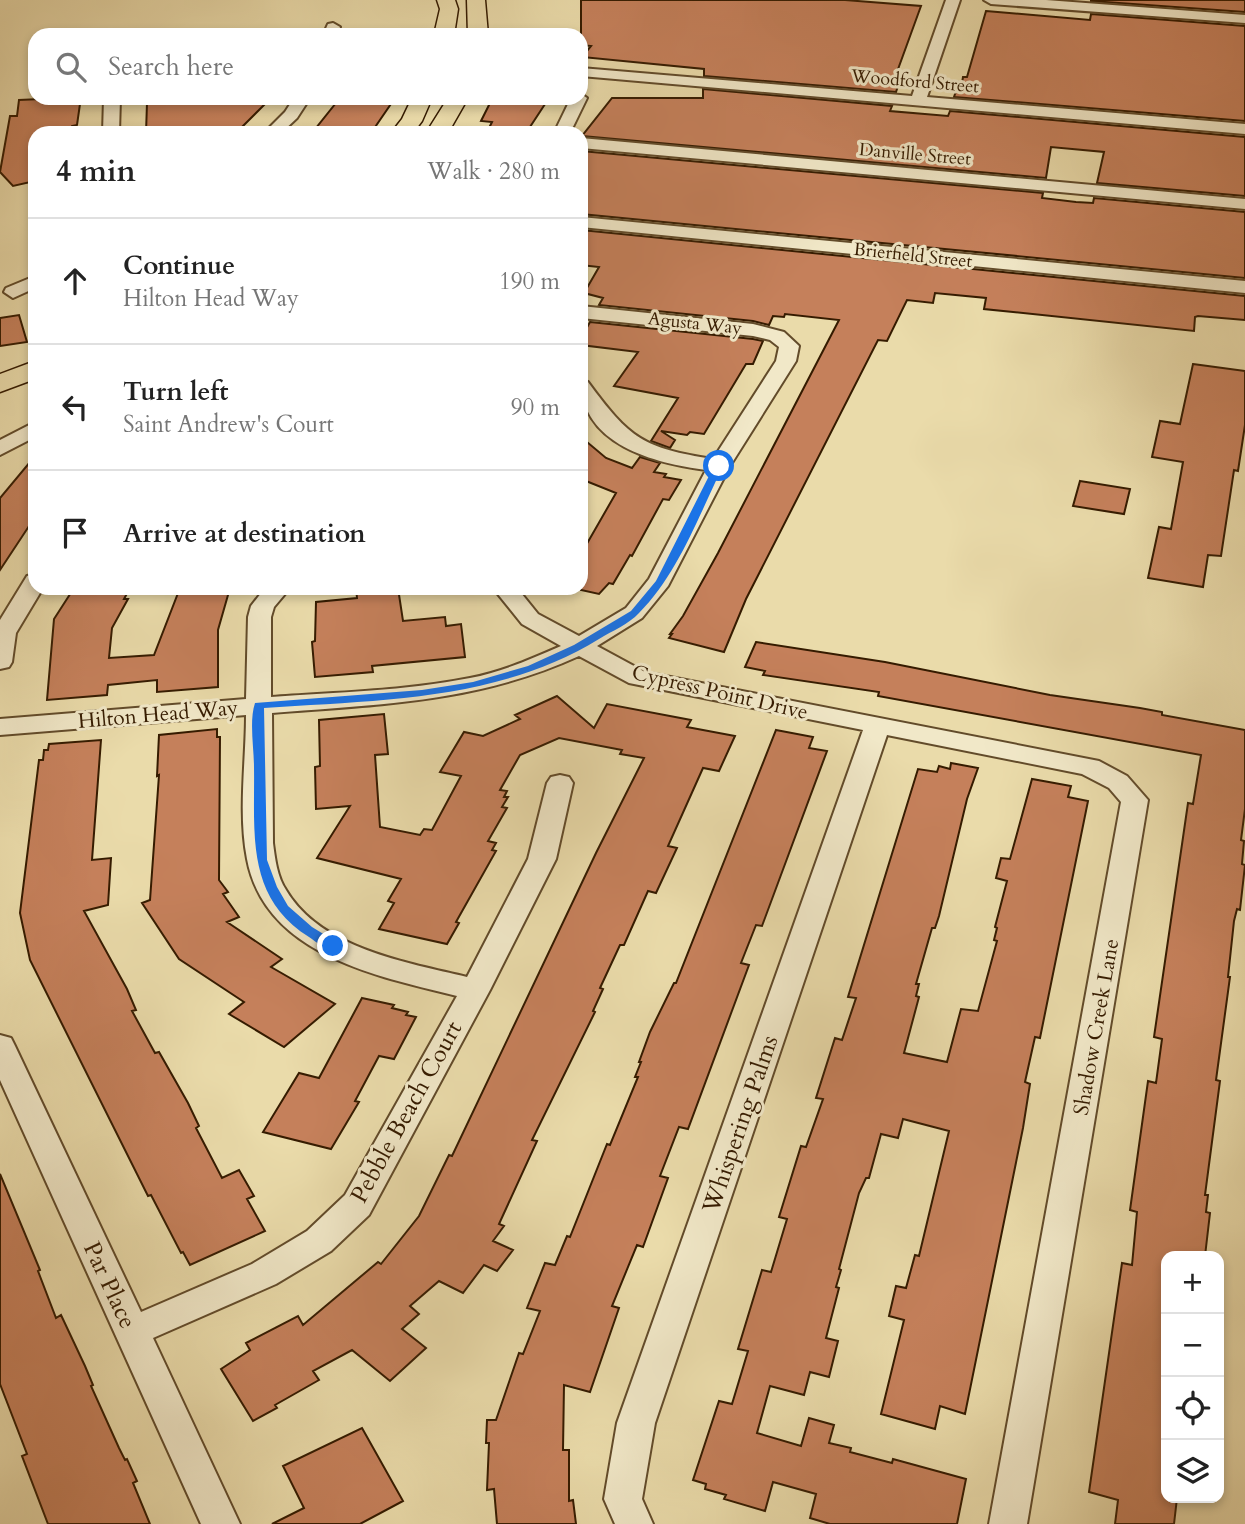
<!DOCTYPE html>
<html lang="en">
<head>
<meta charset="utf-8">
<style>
  body { margin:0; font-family:Cardo,serif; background:#f2f2f2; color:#222 }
  .controls { position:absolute; right:21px; bottom:21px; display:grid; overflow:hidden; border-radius:14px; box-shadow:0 4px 10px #0003 }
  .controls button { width:63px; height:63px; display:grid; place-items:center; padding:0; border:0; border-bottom:2px solid #e0e0e0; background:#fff; color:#222; font:35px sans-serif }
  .stop { position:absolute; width:21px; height:21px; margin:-16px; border:5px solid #1a73e8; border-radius:50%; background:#fff }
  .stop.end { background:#1a73e8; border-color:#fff; box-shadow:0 2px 7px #0008 }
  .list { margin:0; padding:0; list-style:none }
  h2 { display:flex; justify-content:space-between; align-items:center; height:91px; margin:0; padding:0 28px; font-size:30px }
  h2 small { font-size:23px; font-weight:400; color:#767676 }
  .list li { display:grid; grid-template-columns:46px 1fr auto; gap:21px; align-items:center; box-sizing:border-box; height:126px; padding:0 28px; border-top:2px solid #e0e0e0 }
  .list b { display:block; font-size:26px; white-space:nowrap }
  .list p { margin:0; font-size:23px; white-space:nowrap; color:#767676 }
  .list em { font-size:23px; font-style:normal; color:#767676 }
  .icon { flex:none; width:38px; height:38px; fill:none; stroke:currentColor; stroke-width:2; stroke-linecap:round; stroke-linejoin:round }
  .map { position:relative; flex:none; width:1245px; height:1524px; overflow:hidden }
  .search { position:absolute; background:#fff; box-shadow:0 4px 10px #0003; left:28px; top:28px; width:560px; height:77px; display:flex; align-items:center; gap:18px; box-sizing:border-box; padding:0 24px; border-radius:21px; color:#767676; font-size:26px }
  .panel { position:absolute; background:#fff; box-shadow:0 4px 10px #0003; left:28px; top:126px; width:560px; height:469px; border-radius:21px }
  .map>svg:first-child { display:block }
  .building { fill:#c5805b; stroke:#351b00; stroke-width:2 }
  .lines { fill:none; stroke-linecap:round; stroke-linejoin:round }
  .minor-casing { stroke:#624b2a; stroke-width:4 }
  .major-casing { stroke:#351b00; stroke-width:3 }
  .minor { fill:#f1e8c8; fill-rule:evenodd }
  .major { fill:#eadbaa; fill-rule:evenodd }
  .route { fill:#1a73e8 }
  .labels { text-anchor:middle; stroke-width:6; stroke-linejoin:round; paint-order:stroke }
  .far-street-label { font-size:18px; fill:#351b00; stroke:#f1e8c8 }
  .street-label { font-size:21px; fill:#351b00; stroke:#f1e8c8 }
  .near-street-label { font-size:24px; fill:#351b00; stroke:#f1e8c8 }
</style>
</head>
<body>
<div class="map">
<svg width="1245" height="1524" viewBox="0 0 1245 1524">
  <rect width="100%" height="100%" fill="#eadbaa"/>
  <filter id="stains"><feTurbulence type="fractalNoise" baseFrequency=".00286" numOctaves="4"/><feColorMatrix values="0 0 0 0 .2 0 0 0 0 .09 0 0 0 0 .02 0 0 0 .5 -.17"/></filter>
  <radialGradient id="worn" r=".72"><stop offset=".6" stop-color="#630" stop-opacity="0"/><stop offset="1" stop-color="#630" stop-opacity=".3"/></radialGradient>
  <path class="building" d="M581 0H845L921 6 897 72 896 77H901L896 92 704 76V69L582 57 591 46 581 45Z
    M1091 0H1245V12L1091 1Z
    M986 11 1090 20 1091 14 1245 26V121L954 97 959 82 962 83 963 77H967Z
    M703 89 892 106 890 111 948 116 950 111 1245 137V196L1097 183 1104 152 1051 147 1046 178 582 136 612 98H703Z
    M155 98H271L236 133H146L147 103 155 102Z
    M340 98H395L371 133H312Z
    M515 98H549L526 133H494L497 129 489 128 492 122 481 121 491 101 513 102Z
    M41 99V102L76 99V104H80L77 125 72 126 71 133H35V181L13 186 0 172 10 116H17L19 100Z
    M581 151 1043 193 1042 198 1076 202 1093 203 1094 198 1245 212V278L581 214Z
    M581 230 1245 296V320L1198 316 1195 317 1194 331 984 309 986 298 935 293 933 303 907 300 887 341 878 340 746 599 724 652 669 638 672 634H670L683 616 718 553 839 320 785 314 784 317 773 316 769 325 753 321 599 305 603 298 584 293 599 267 581 265Z
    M19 315 27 342 0 346V318Z
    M590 322 753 339 763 341 753 364H746L704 434 690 432 687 435 661 431 675 440 670 448 651 441 678 398 614 386 638 352 581 345V338Z
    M1193 364 1245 371V425L1238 471 1234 470 1221 556 1208 555 1203 587 1148 578 1159 527 1171 529 1183 462 1152 457 1160 421 1180 424Z
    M581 437 606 458 632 468 640 457 660 463 654 472 666 474 664 477 681 480 669 500 663 499 632 556 630 555 613 584 609 583 599 594 581 590V554L616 493 581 479Z
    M35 456V517L0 570V498Z
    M1080 481 1130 489 1124 514 1073 506Z
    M74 588H130L124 599H128L112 628 109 658 154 655 180 588H230L218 630V687L157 692V680L108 685 107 695 47 700 54 619Z
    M356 588H398L403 621 445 617 446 626 461 624 465 657 372 666 373 672 315 677 312 642 315 641 316 602 357 598Z
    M756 642 885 662 1050 695 1140 708 1162 712V715L1245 730V809L1241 840 1244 841 1242 864 1245 865 1240 910 1237 909 1234 921 1228 977H1230L1216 1080 1220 1081 1205 1195H1208L1206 1212 1210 1213 1205 1256H1166V1498H1177L1174 1524H1115L1118 1500 1089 1492 1122 1263 1132 1265 1137 1212 1130 1210 1148 1081 1156 1083 1162 1039 1154 1037 1188 803 1193 804 1201 755 878 696 879 692 763 675 765 671 745 667Z
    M557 696 594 728 607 704 691 720 687 727 735 736 719 771 703 768 668 846 677 848 656 893 648 891 624 945H620L600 988 603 989 593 1011 595 1012 532 1140 537 1141 499 1224 504 1226 493 1241 513 1250 497 1271 484 1265 463 1293 439 1281 410 1306 419 1314 402 1329 426 1348 390 1381 352 1350 313 1371 319 1380 275 1405 277 1408 253 1421 221 1369 250 1350 246 1343 298 1316 303 1325 378 1262 381 1264 419 1216 449 1155 452 1156 596 853 644 758 620 754 622 750 559 738 520 755 500 790 507 791 504 797H508L502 807 507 808 488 841 496 843 492 850 496 851 456 922 459 923 447 944 379 929 394 903 388 901 401 879 317 858 350 806 316 809 315 767 320 766 319 720 384 714 388 754 375 755 380 827 420 835 424 829 432 830 461 776 440 772 464 732 483 736 520 719 515 715Z
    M217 729V737H220L219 880 228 892 223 894 239 917 227 922 282 959 271 967 335 1004 284 1047 229 1014 244 1002 179 959 142 903 150 900 159 775 157 776 159 735Z
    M776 730 813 737 809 748 827 751 762 926 756 925 741 963 749 965 688 1129 679 1127 660 1176 668 1178 643 1247 637 1245 612 1306 619 1308 590 1392 564 1385 563 1450H569V1501L573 1500 576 1524H497L494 1489 487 1490 489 1443H486L487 1420H496L519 1353 523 1354 540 1311 527 1308 545 1263 555 1265 567 1236 570 1237 607 1144 610 1145 638 1077H635L641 1062H639L650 1032 674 983H676Z
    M101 740 92 860 111 858 108 905 84 911 127 989 136 1010 132 1011 155 1053 159 1052 188 1103 199 1126 196 1128 222 1178 239 1170 254 1196 247 1199 265 1231 190 1265 183 1252 181 1253 151 1195 148 1196 30 960 20 913 39 760H43L44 750H48L49 744Z
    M951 763 978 768 967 799 939 916 935 928H932L916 984H919L916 996 919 997 904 1053 947 1062 961 1009 978 1011 997 941 994 940 997 928 995 927 1007 881 996 878 1001 858 1010 859 1032 779 1071 786 1068 797 1088 801 1040 1038 1035 1037 1025 1082 1030 1084 1023 1128 965 1414 940 1406 935 1429 881 1414 904 1320 889 1316 896 1286 906 1288 915 1255 919 1256 949 1131 903 1119 898 1138 881 1134 869 1178H866L859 1193 839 1269 841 1270 836 1287 839 1288 826 1338 838 1341 829 1377 810 1372 804 1395 770 1386 757 1433 801 1446 809 1418 834 1425 829 1443 851 1448 850 1452 892 1463 893 1459 966 1479 957 1524H830L810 1518 816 1494 773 1482 765 1511 724 1499 726 1495 705 1489 706 1484 693 1480 719 1401 732 1404 748 1351 738 1349 762 1270 771 1272 787 1219 779 1217 801 1146 806 1147 823 1099 816 1098 835 1038 842 1040 856 998 848 997 918 769 937 772 939 766 950 769Z
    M362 998 394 1005 392 1008 408 1012 406 1015 416 1017 394 1059 379 1056 355 1101 359 1102 331 1149 263 1132 299 1073 319 1078Z
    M0 1174 40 1270 38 1271 56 1318 61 1315 85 1366 93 1385 91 1386 119 1448 125 1460 127 1459 137 1481 133 1483 150 1524H48L22 1456 27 1454 0 1384Z
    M362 1428 403 1501 360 1524H272L304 1508 283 1466Z"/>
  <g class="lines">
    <g class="minor-casing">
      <path id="minor" d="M946 0H960L927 97 1245 124V134L581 76V68L912 96Z
        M984 0H1046L1245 15V23L991 4Z
        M333 23 340 27 337 35H323L328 24Z
        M148 31H167L174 35H141Z
        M581 94 587 98 570 133H554L571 98H581Z
        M104 98H120L119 133H103Z
        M294 98H310L297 118 281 133H264L285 112Z
        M581 138 1245 199V209L581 148Z
        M581 217 1245 281V293L581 227Z
        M35 276V288L13 298 4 292 6 288Z
        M581 306 753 324 784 332 799 346 796 361 730 466 668 586 642 618 597 646 645 672 1099 761 1127 776 1148 800 1027 1524H989L1121 802 1109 788 1082 774 887 735 655 1423 642 1499 653 1524H615L604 1499 617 1423 863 730 629 683 579 656C476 703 382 704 272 713L273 843C275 858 277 877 286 890 321 949 406 962 467 977L528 859 547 783 551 777 560 775 569 777 573 783 556 859 490 990 369 1215 331 1251 276 1284 153 1338 240 1524H201L0 1080V1035L11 1038 15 1046 141 1312 252 1264 307 1231 345 1195 457 996C377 976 265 955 247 859 238 813 246 761 246 715L0 735V719L246 699 248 617 251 606 265 588H290L274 607 271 617V697C337 692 405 691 470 678 502 672 531 659 561 646L522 624 493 588H517L538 614 579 636 626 608 649 579 706 470C654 463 581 445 581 380L588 382C630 439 643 448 713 459L776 361 779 347 770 340 753 336 581 318Z
        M35 422V437L0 455V440Z
        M35 574V588H43L16 633 12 662 9 667 0 669V620L27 576Z"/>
    </g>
    <g class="major-casing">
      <path id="major" d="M437 0H455L458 9 454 35H434L440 9Z
        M467 0H485L488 35H468Z
        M412 98H432L422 121 413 133H391L402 119Z
        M448 98H468L448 133H426Z
        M35 361V379L0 392V374Z"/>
    </g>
    <use href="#minor" class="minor"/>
    <use href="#major" class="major"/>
  </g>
  <path class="route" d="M719 463 723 466C699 515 678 574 639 613 629 624 612 631 599 639 498 701 379 700 264 708L267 860 277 887 288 906 312 927 338 943V949C327 952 318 943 309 937 245 897 255 832 254 767 254 748 249 721 255 703L422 690 473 682 528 666 574 645 631 611 656 581 714 466Z"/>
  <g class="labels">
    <g class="far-street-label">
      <text transform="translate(915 81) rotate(5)" y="6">Woodford Street</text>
      <text transform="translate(915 154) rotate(5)" y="6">Danville Street</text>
      <text transform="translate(913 255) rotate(6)" y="6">Brierfield Street</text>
      <text transform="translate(695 323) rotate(6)" y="6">Agusta Way</text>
    </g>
    <g class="street-label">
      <text transform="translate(720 692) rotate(13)" y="7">Cypress Point Drive</text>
      <text transform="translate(158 714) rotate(-5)" y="7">Hilton Head Way</text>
      <text transform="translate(1096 1027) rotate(-80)" y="7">Shadow Creek Lane</text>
    </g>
    <g class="near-street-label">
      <text transform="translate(406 1112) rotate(-61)" y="8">Pebble Beach Court</text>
      <text transform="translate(740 1124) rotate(-71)" y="8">Whispering Palms</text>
      <text transform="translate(110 1285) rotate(65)" y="8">Par Place</text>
    </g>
  </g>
  <rect width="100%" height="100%" filter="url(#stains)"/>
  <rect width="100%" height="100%" fill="url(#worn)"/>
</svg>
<div class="controls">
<button>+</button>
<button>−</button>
<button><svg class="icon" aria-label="locate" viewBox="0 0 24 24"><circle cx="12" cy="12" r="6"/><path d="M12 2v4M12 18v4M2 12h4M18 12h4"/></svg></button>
<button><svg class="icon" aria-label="layers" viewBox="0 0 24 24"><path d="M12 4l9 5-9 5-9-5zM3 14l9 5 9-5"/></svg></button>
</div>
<div class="stop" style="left:719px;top:466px"></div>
<div class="stop end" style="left:333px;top:946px"></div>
<div class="search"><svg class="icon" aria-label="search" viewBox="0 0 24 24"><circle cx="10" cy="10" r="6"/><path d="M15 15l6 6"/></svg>Search here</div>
<section class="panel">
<h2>4 min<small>Walk · 280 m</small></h2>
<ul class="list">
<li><svg class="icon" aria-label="ahead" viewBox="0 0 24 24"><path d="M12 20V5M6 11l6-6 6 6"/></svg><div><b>Continue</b><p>Hilton Head Way</p></div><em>190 m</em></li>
<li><svg class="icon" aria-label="left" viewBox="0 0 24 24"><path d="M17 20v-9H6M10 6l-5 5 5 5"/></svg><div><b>Turn left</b><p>Saint Andrew's Court</p></div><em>90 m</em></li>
<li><svg class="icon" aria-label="arrive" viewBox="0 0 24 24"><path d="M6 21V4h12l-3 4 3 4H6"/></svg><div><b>Arrive at destination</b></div></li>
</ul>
</section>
</div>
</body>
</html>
